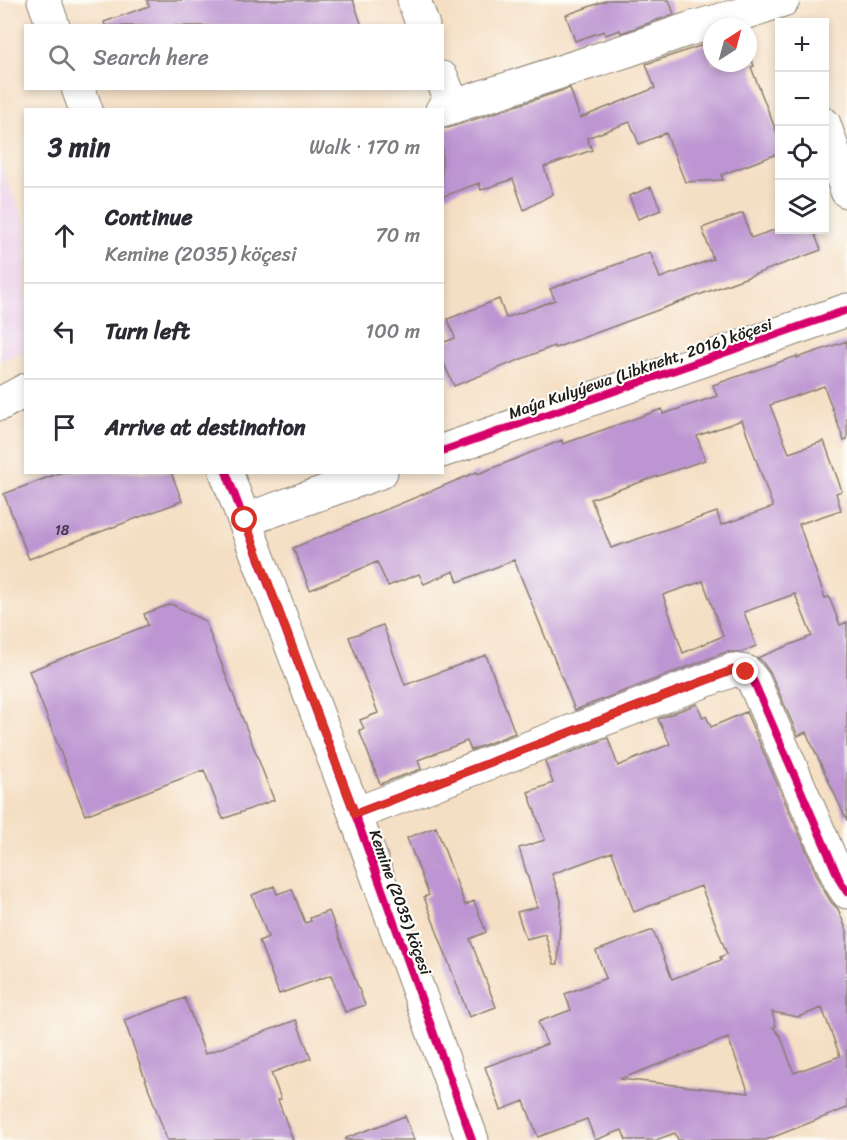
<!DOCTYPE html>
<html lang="en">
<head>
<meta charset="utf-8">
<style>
  body { margin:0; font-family:Sriracha,sans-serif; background:#f2f2f3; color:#2b2b33 }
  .controls { position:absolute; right:18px; top:18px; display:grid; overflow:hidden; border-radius:0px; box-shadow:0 3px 9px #0003 }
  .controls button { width:54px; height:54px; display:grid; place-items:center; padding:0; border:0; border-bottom:2px solid #e1e1e2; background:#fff; color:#2b2b33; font:30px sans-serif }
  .compass { position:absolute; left:703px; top:18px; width:54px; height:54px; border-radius:50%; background:#fff; box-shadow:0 3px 9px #0003; rotate:36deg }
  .stop { position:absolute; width:18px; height:18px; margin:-14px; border:4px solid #d93025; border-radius:50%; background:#fff }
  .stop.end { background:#d93025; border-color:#fff; box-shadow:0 2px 6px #0008 }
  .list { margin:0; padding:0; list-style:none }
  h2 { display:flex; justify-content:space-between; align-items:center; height:78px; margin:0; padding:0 24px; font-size:26px }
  h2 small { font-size:20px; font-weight:400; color:#7c7c81 }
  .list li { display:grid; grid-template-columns:39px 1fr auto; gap:18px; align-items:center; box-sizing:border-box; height:96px; padding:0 24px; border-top:2px solid #e1e1e2 }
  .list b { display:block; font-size:22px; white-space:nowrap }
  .list p { margin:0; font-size:20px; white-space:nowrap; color:#7c7c81 }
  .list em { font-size:20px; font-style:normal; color:#7c7c81 }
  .icon { flex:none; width:33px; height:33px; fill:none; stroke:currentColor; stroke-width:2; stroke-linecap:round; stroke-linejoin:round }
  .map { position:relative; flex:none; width:847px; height:1140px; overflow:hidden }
  .search { position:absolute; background:#fff; box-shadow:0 3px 9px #0003; left:24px; top:24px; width:420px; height:66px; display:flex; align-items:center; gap:15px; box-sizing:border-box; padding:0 21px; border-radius:0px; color:#7c7c81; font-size:22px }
  .panel { position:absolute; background:#fff; box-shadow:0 3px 9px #0003; left:24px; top:108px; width:420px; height:366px; border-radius:0px }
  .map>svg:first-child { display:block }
  .built { fill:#ecd1ea }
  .building { fill:#bd95d2; fill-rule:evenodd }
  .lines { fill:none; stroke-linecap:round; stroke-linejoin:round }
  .minor-casing { stroke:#887e70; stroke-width:35 }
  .minor { stroke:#fff; stroke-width:33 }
  .cycleway-casing { stroke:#fdfcf7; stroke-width:11 }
  .cycleway { stroke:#d6006c; stroke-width:8 }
  .route { stroke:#d93025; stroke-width:8 }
  .labels { text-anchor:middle; stroke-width:4.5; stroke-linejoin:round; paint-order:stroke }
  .number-label { font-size:14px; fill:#443a4a }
  .street-label { font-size:16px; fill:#1c1c1c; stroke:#fdfcf7 }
</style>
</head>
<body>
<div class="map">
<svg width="847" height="1140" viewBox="0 0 847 1140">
  <rect width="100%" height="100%" fill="#fdfcf7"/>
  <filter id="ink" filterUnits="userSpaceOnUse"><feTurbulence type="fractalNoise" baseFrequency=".0167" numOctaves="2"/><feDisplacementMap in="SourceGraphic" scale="12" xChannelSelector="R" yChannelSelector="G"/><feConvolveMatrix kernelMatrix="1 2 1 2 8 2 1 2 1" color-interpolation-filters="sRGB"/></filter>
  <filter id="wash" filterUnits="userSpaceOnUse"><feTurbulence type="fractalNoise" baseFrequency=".008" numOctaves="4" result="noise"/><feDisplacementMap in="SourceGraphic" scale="24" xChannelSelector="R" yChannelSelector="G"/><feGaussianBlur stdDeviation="1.35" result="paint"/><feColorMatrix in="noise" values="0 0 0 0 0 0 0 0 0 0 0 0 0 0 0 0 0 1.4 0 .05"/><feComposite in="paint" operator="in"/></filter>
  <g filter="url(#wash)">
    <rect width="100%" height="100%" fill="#f5dfc4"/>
    <path class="built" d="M0 162 26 227 25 351 0 361Z"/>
    <g id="blocks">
      <path class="building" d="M147 0H353L362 26H105L104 22 149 6Z
        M608 0H669L674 14 621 33 620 30 605 35 604 31 575 41 566 15Z
        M712 42V63H748V49L754 66 751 67 780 141V153L721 175 723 180 685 182 666 133 639 144 630 122 587 138 592 150 544 167 553 194 524 210 513 179 481 190 479 183 442 197V128H448L570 88 580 118 655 88 646 64Z
        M651 187 661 210 638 219 629 196Z
        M743 213 751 238 774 230H813L821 250 555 348 554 346 454 386 442 359V343L455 338 448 319 499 299 506 318 555 300 550 289 650 252 660 278 713 259 702 228Z
        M847 341V440L844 441 824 386 770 405 789 453 824 441 842 491 836 493 841 510 799 524 825 598 829 597 840 625 847 622V821L806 732 798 736 771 674 761 660 757 658 812 636 795 594 744 612 756 646 742 652H726L575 710 514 560 458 582 454 571 424 584 419 574 388 586 377 562 310 590 293 548 477 472 478 474 562 440 563 444 662 409 663 414 717 396 713 385 797 356V358ZM742 420 773 507 721 525 717 512 611 548 591 499 705 460 697 436ZM703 581 723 636 683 653 663 595Z
        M62 472H171L182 501 29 559 4 494Z
        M171 604 205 621 274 800 223 819 204 770 85 815 29 671 148 625 144 614Z
        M383 625 405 685 486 655 515 733 471 750 467 741 418 760 421 769 380 784 359 730 364 729 360 720 378 713 349 637Z
        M697 704 703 718 706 716 711 727 746 712 823 889 831 902 838 909 847 931V1108L766 1140H678L675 1133 656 1140H626L622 1130 595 1140 587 1119 538 1137 524 1101 501 1110 485 1067 547 1044 538 1022 571 1010 565 994 606 978 596 951 653 930 672 979 721 960 720 957 727 954 701 886 634 912 612 852 552 874 561 900 558 964H554L545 934 526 939 517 912 537 907 519 848 545 840 528 792 553 783 545 762 608 738 618 766 670 744 658 719ZM822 1008 840 1056 794 1073 781 1037 773 1027 776 1026 772 1012 798 1017ZM728 1038 749 1093 620 1079Z
        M436 827 465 905 474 901 486 932 470 939 496 1007 469 1017 424 897 429 895 407 838Z
        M274 886 277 894 292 889 305 923 311 921 310 918 329 911 365 1005 345 1012 331 975 279 994 259 941 268 937 252 895Z
        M185 998 205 1054 296 1020 311 1058 271 1073 281 1099 278 1100 293 1140H167L124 1020Z
        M405 1116 414 1140H346V1138Z"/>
    </g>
  </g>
  <g filter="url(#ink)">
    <use href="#blocks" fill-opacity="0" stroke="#887e70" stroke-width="1.5"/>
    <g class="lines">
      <g class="minor-casing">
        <path id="minor" d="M44 0 53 26
          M414 0 423 26
          M442 78 453 106
          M78 88 86 110
          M442 110 628 50 689 29 739 15 783 0
          M824 124 847 191
          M0 404 26 390
          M442 451 847 310
          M226 472 355 814 472 1140
          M245 520 381 472
          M355 814 733 670 746 672 754 682 840 881 847 892"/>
      </g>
      <use href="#minor" class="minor"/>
      <g class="cycleway-casing">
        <path id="cycleway" d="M442 451 847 310
          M226 472 355 814 472 1140
          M355 814 733 670 746 672 754 682 840 881 847 892"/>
      </g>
      <use href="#cycleway" class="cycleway"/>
    </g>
  </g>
  <g class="lines" filter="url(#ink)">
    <path class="route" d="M245 520 355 814 733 670 746 672"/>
  </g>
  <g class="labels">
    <g class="number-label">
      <text x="62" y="535">18</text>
    </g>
    <g class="street-label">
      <text transform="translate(640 368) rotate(-19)" y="6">Maýa Kulyýewa (Libkneht, 2016) köçesi</text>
      <text transform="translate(401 902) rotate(70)" y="6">Kemine (2035) köçesi</text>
    </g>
  </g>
</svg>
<div class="controls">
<button>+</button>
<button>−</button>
<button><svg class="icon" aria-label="locate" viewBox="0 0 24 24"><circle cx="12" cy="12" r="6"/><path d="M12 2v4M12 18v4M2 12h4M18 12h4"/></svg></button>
<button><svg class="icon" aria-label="layers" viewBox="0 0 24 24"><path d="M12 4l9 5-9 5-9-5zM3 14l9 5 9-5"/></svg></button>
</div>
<svg class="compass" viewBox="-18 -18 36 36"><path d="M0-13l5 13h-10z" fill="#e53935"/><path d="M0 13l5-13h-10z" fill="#7c7c81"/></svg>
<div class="stop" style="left:245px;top:520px"></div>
<div class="stop end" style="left:746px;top:672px"></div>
<div class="search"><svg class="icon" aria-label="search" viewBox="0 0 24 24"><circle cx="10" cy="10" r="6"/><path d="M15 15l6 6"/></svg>Search here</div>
<section class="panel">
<h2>3 min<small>Walk · 170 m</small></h2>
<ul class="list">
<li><svg class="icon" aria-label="ahead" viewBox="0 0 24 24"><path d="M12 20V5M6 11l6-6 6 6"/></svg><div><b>Continue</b><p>Kemine (2035) köçesi</p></div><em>70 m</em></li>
<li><svg class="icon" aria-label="left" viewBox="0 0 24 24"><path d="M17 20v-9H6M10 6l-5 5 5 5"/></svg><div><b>Turn left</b></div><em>100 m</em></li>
<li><svg class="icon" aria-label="arrive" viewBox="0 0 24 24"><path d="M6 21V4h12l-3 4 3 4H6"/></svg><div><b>Arrive at destination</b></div></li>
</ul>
</section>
</div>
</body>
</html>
